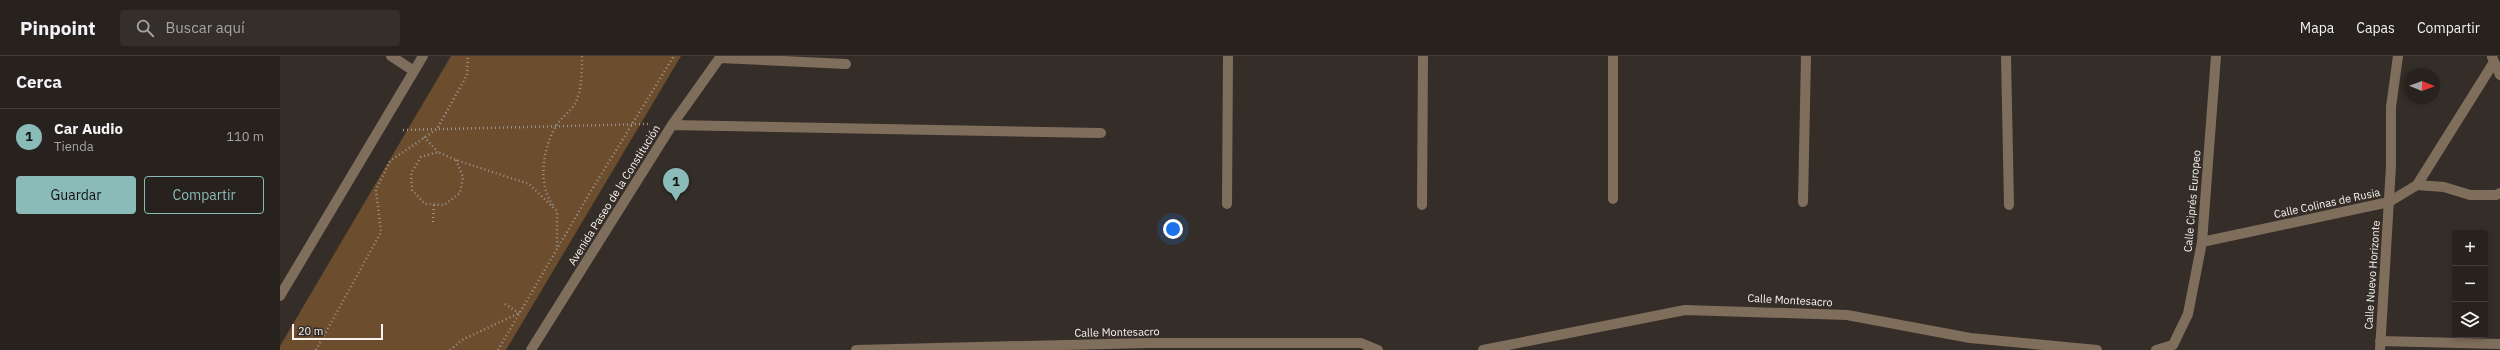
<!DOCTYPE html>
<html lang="es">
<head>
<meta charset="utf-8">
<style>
  body { margin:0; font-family:"IBM Plex Sans",sans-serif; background:#342f2b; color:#f1f3f6 }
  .controls { position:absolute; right:12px; bottom:12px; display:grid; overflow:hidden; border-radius:4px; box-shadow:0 2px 6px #0003 }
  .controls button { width:36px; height:36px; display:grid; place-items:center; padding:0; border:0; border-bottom:1px solid #443f3c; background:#28221e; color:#f1f3f6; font:20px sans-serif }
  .compass { position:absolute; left:2124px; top:12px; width:36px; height:36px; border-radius:50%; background:#28221e; box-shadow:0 2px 6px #0003; rotate:91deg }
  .scale { position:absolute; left:12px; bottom:10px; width:91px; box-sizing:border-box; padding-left:4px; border:2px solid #f8f3ef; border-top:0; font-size:11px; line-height:14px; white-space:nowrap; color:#f8f3ef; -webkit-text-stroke:3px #352e28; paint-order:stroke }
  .you { position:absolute; left:893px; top:173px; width:14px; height:14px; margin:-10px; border:3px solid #fff; border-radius:50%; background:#1a73e8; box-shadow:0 0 0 6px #1a73e833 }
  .badge { display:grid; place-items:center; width:26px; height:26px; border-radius:50%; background:#8bbbb9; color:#111; font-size:13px; font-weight:700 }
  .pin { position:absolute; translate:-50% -33px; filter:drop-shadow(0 1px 2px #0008) }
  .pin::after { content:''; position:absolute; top:21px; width:14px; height:12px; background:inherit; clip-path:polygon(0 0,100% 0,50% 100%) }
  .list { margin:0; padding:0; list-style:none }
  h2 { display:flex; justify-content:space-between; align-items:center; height:52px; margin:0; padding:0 16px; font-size:17px }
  h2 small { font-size:13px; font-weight:400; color:#a5a4a4 }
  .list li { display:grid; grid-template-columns:26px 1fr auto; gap:12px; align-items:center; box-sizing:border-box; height:56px; padding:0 16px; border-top:1px solid #443f3c }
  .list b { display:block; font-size:15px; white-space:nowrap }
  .list p { margin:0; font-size:13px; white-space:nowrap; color:#a5a4a4 }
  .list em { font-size:13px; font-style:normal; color:#a5a4a4 }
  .actions { display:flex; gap:8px; padding:12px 16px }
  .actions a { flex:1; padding:9px 0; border:1px solid #8bbbb9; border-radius:4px; text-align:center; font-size:14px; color:#8bbbb9 }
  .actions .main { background:#8bbbb9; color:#111 }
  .icon { flex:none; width:22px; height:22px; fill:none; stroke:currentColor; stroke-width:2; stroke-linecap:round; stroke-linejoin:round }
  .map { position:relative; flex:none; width:2220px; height:294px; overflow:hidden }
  header { display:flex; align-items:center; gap:24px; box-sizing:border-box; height:56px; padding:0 20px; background:#28221e; border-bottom:1px solid #443f3c }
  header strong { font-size:19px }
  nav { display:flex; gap:22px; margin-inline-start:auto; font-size:14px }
  .search { width:280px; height:36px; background:#342f2b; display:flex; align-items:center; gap:10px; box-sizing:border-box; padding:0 14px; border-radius:4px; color:#a5a4a4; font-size:15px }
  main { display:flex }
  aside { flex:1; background:#28221e }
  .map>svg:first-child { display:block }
  .green { fill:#6c4d2d }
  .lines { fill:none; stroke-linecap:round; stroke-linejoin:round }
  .path { stroke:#9c9691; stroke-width:2.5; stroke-dasharray:1 3; stroke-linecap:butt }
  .minor { stroke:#806e5d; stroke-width:10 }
  .labels { text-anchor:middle; stroke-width:3.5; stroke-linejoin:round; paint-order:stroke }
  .street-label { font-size:11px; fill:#f8f3ef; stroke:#352e28 }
</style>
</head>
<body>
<header>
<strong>Pinpoint</strong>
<div class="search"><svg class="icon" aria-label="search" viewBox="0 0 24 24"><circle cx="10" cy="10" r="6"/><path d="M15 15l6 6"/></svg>Buscar aquí</div>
<nav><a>Mapa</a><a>Capas</a><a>Compartir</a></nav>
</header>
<main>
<aside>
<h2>Cerca<small></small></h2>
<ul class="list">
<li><span class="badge">1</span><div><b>Car Audio</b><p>Tienda</p></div><em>110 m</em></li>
</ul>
<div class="actions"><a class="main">Guardar</a><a>Compartir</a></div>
</aside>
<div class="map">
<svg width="2220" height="294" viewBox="0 0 2220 294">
  <rect width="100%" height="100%" fill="#352e28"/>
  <path class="green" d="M171 0H401L226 294H0V290Z"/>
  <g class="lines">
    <path class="path" d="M123 74 368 68
      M144 81 158 96
      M176 104 183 121 180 137 164 149 145 148 132 134 131 117 141 101 158 96 176 104 249 128 277 155V191
      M273 149C257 128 263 92 276 70 281 61 292 55 296 46 302 31 302 16 302 0
      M153 166 154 148
      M225 248 239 257
      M36 294 101 176 96 134 110 105 157 73 187 19 188 0
      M170 294 182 284 239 257
      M218 294 308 140 394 0"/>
    <path class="minor" d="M111 0 134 15
      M1333 0V143
      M1726 0 1729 149
      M2212 1 2220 19
      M440 2 566 8
      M392 69 821 77
      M2137 129 2214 6
      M1523 146 1526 0
      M947 148 948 0
      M1142 149 1143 0
      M1922 186 2109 146 2137 129 2164 131 2190 139H2216L2220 137
      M0 240 143 0
      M2100 285 2220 288
      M251 294 392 69 441 0
      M576 294 867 287H1081L1098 294
      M1203 294 1405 254 1567 259 1690 282 1817 294
      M1876 294 1893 289 1908 258 1922 186 1936 0
      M2100 294 2111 110V51L2118 0"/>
  </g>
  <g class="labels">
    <g class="street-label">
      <text transform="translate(334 139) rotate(-58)" y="4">Avenida Paseo de la Constitución</text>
      <text transform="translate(1912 145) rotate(-85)" y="4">Calle Ciprés Europeo</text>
      <text transform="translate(2047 147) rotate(-12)" y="4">Calle Colinas de Rusia</text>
      <text transform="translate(2092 219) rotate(-86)" y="4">Calle Nuevo Horizonte</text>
      <text transform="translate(1510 244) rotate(3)" y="4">Calle Montesacro</text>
      <text transform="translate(837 276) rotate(-1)" y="4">Calle Montesacro</text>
    </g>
  </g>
</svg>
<div class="controls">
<button>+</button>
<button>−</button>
<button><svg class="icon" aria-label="layers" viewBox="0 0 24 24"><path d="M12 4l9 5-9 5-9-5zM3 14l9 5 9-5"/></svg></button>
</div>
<svg class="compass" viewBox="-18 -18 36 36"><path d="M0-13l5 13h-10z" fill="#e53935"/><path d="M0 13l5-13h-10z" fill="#a5a4a4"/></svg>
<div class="scale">20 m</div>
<div class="you"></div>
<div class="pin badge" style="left:396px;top:145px">1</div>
</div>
</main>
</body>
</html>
